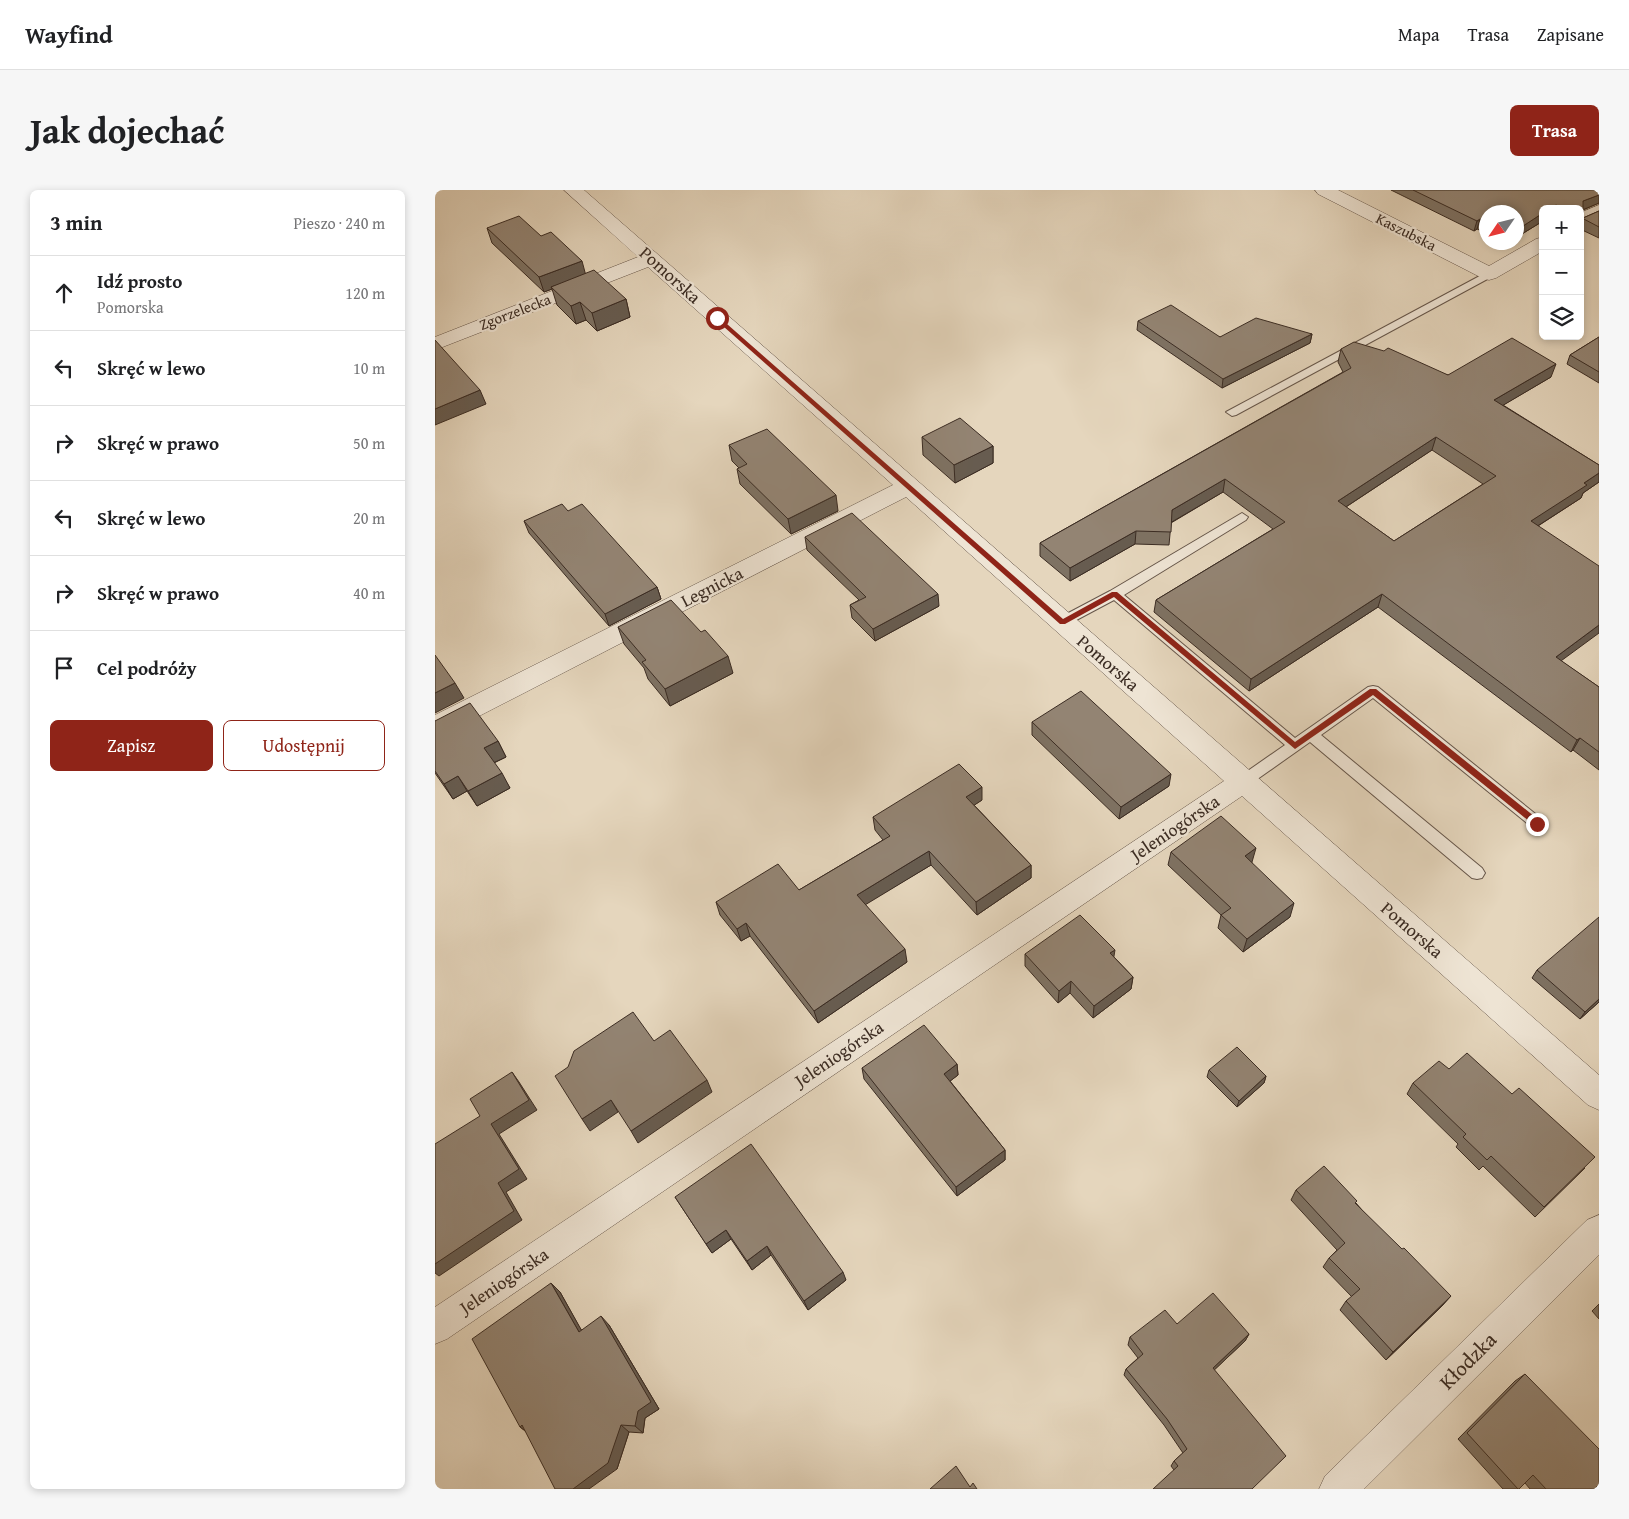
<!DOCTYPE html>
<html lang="pl">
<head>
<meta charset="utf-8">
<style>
  body { margin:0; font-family:"Gentium Book Plus",serif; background:#f6f6f6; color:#202124 }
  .controls { position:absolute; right:15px; top:15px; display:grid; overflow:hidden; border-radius:8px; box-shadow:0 2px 8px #0003 }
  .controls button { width:45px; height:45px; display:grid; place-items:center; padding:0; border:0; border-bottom:1px solid #e0e0e0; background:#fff; color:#202124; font:25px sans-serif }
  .compass { position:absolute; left:1044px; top:15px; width:45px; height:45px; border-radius:50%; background:#fff; box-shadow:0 2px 8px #0003; rotate:235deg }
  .stop { position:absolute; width:15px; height:15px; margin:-11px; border:4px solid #8f2418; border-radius:50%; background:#fff }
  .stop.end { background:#8f2418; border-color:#fff; box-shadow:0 1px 5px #0008 }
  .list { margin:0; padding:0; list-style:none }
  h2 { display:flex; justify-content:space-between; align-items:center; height:65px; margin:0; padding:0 20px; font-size:21px }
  h2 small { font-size:16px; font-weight:400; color:#757577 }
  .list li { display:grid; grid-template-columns:32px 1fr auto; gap:15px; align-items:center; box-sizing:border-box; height:75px; padding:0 20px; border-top:1px solid #e0e0e0 }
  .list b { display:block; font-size:19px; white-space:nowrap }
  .list p { margin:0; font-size:16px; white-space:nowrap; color:#757577 }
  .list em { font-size:16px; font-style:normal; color:#757577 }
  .actions { display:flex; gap:10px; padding:15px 20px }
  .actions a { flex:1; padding:11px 0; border:1px solid #8f2418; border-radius:8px; text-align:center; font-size:18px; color:#8f2418 }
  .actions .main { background:#8f2418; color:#fff }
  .icon { flex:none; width:28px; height:28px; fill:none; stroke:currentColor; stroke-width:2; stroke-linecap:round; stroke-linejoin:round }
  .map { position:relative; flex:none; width:1164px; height:1299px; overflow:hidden; border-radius:8px }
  header { display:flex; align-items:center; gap:30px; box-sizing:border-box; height:70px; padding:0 25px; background:#fff; border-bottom:1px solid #e0e0e0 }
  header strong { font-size:24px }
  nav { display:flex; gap:28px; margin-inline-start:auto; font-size:18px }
  .intro { display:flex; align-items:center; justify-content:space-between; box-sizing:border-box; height:120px; padding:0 30px }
  h1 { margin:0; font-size:35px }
  .button { padding:12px 22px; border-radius:8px; background:#8f2418; color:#fff; font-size:18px; font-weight:700 }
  main { display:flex; gap:30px; padding:0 30px }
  aside { flex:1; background:#fff; border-radius:8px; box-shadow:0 2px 8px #0003 }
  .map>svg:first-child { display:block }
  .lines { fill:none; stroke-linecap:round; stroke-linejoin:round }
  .service-casing { stroke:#66564a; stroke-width:2 }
  .minor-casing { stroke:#66564a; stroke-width:1 }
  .service { fill:#eee4d4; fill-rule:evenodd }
  .minor { fill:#eee4d4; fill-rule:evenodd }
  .wall { fill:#7e7263; stroke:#3b2c23; fill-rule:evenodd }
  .shaded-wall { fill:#675c50; stroke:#3b2c23 }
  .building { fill:#938473; stroke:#3b2c23; fill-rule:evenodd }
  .route { fill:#8f2418 }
  .labels { text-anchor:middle; stroke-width:4.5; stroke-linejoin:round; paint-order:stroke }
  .far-street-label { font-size:15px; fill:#3b2c23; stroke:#eee4d4 }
  .street-label { font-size:18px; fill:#3b2c23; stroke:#eee4d4 }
  .near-street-label { font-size:21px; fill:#3b2c23; stroke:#eee4d4 }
</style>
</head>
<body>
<header>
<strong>Wayfind</strong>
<nav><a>Mapa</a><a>Trasa</a><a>Zapisane</a></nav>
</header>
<div class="intro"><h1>Jak dojechać</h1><a class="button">Trasa</a></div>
<main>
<aside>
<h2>3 min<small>Pieszo · 240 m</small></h2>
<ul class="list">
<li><svg class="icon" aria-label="ahead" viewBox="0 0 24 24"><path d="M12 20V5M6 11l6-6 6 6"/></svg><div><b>Idź prosto</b><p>Pomorska</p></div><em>120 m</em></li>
<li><svg class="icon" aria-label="left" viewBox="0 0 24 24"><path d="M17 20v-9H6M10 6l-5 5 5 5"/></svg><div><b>Skręć w lewo</b></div><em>10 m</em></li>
<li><svg class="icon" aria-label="right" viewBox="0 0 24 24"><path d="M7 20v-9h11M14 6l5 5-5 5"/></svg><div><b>Skręć w prawo</b></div><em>50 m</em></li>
<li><svg class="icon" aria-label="left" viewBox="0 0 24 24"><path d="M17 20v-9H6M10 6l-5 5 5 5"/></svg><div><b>Skręć w lewo</b></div><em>20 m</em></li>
<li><svg class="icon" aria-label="right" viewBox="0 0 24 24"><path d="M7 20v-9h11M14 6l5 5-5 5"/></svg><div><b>Skręć w prawo</b></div><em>40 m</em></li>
<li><svg class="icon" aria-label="arrive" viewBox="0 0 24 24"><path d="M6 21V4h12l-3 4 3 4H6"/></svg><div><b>Cel podróży</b></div></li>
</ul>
<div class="actions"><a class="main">Zapisz</a><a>Udostępnij</a></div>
</aside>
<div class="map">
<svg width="1164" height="1299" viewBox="0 0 1164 1299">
  <rect width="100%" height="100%" fill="#e5d6bd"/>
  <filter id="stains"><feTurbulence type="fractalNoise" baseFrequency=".004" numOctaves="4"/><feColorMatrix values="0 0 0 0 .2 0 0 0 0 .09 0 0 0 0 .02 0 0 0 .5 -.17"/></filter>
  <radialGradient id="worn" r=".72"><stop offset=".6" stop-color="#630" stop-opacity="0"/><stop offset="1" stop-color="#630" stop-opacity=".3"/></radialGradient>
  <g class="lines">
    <g class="service-casing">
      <path id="service" d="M1054 81 1058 82 1059 84 1058 86 801 225 797 226 791 222Z
        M807 323 813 327 811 330 689 405 860 548 933 497 938 496 943 497 1108 630 1110 634 1108 638 1103 640 1098 638 938 508 886 545 1047 678 1050 683 1047 688 1042 689 1037 688 875 552 814 595 809 597 804 595 802 591 804 587 850 555 679 410 632 435H622L620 432 622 429 675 401Z"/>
    </g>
    <g class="minor-casing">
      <path id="minor" d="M129 0H149L1164 885V920L1153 915 807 606 12 1149 0 1154V1117L789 591 471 307 9 544 0 547V525L458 295 213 77 0 160V147L203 67Z
        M880 0H903L1054 76 1101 49 1108 47V61L1061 88 1054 90 1047 88 883 4Z
        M1164 15V28L1145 36V23Z
        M1164 1025V1065L929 1299H884L890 1286 1152 1030Z"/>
    </g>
    <use href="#service" class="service"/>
    <use href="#minor" class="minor"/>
  </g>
  <path class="wall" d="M956 0H1164V13L1148 20V28L1164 21V48L1145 39V19H1108V31L1082 47V22H1052V43L1042 39 1039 41Z
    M52 38 150 84 191 109 195 127 162 141 151 130 141 134 122 115 117 99 109 102 57 53Z
    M703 131 785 147 877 144 875 153 787 198 702 140Z
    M1164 147V193L1132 174 1135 165Z
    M906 159 1013 185 1116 187 1068 215 1164 275V292L1148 303 1146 308 1103 336 1126 471 1164 497V580L1138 560 1136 562 943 417 814 501 719 422 721 410 838 339 788 302 736 333 734 355 700 354 635 391 605 366V353L908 182 903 172ZM997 260 1048 294 959 351 911 317Z
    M487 247 558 256V273L520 293 488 265Z
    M294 255 403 321 356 344 305 294 302 279 304 278 297 271Z
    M133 321 222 397 226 409 174 436 94 343 89 331Z
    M370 347 504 416 440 451 417 428 415 415 424 410 372 360Z
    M183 437 298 483 235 516 213 489 209 478 189 454Z
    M0 531 63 551 71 567 59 573 75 598 42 616 32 601 18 609 0 583Z
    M597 532 734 596 684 629 597 545Z
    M547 610 539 615 596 675V688L542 725 496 675 430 714 472 772 383 833 315 746 306 751 285 725 281 712 364 700 448 650 440 640 438 627Z
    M736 662 817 672V673L855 727 808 762 783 738 786 725 733 675Z
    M590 764 679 767 698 787 696 799 658 828 635 803 623 813 590 776Z
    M1102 780 1164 812 1145 829 1097 788Z
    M522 874 523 885 515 891 570 960V970L522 1006 429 889 427 878Z
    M1014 879 1077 904 1150 978 1100 1027 1048 976 1044 980 1021 957 1023 954 972 904 978 893Z
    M774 880 831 886 829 893 802 917 772 887Z
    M861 1000 921 1013 1008 1115 951 1170 905 1120 911 1111 917 1107 888 1077 894 1068 902 1060 856 1010Z
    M240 1007 411 1090 373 1120 336 1065 317 1080 296 1049 277 1063Z
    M116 1093 125 1102 146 1140 174 1135 224 1219 210 1228 208 1243 194 1242 182 1279 90 1241 85 1237Z
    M1164 1114V1129L1157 1121Z
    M742 1134 814 1144 810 1151 779 1180 846 1271 739 1280 736 1276 739 1271 748 1263 729 1235 689 1185 691 1179 703 1168 693 1155 695 1147Z
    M1090 1184 1161 1297 1163 1299H1095L1090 1293 1084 1299H1068L1023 1249 1080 1191Z"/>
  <path class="shaded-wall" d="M1164 5V13L1145 21 1148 11Z
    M1108 23V31L1082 47 1085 38Z
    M1045 29 1042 39 1039 41 1042 31Z
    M147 71 151 86 116 97 117 99 109 102 104 87Z
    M191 109 195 127 162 141 157 123Z
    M145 112 151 130 141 134 136 116Z
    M877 144 875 153 787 198 788 189Z
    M1121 174 1116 187 1055 223 1059 210Z
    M45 200 51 214 0 235V219Z
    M1001 247 997 260 900 324 903 311Z
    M558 256V273L520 293 519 275Z
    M1164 283V292L1148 303 1146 308 1090 344 1096 331 1149 293Z
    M790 289 788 302 735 333 737 320Z
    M401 305 403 321 356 344 353 329Z
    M701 341 700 354 635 391V378Z
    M222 397 226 409 174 436 170 424Z
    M503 404 504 416 440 451 438 439Z
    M947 404 943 417 814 501 816 489Z
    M1164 435V443L1115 479 1121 467Z
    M293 466 298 483 235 516 230 499Z
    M20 493 29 508 0 523V503Z
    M1145 548 1138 560 1136 562 1142 550Z
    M63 551 71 567 58 573 49 558Z
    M67 583 75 598 42 616 33 601Z
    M736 584 734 596 684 629 686 617Z
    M23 586 32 601 18 609 9 594Z
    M547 597V610L532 620 531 607Z
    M821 658 817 672 807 680 810 666Z
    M494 661 496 675 425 718 422 705Z
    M596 675V688L542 725 541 712Z
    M859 713 855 727 808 762 812 749Z
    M311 733 315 746 306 751 302 739Z
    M470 759 472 772 383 833 379 821Z
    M680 760 678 772 675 763Z
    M698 787 696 799 658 828 659 816Z
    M636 791 635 803 623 813 624 801Z
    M1164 809V812L1145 829 1150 822Z
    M522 874 523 885 510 895 509 884Z
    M77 882 84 892 102 920 64 944 92 989 71 1002 87 1030 4 1086 0 1083V1074L63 993 56 934Z
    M831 886 829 893 802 917 804 911Z
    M272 890 277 902 203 953 196 941Z
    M176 910 183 922 155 941 147 929Z
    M570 960V970L522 1006 521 997Z
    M291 1040 296 1049 277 1063 271 1054Z
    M332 1056 336 1065 317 1080 312 1071Z
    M408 1082 411 1090 373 1120 369 1111Z
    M116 1093 125 1102 152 1150 144 1142Z
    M1016 1106 1008 1115 951 1170 958 1162Z
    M166 1126 174 1135 224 1219 210 1228 208 1243 200 1236Z
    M814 1144 810 1151 774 1185 778 1178Z
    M87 1235 95 1244 85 1237Z
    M186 1235 194 1242 182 1279 154 1299H138Z"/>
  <path class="building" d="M978 0H1164V5L1148 11V28L1164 21V37L1145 27V19H1128L1121 15 1115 19H1108V23L1085 38 1082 36V22H1052V32L1045 29 1042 31Z
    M84 26 106 46 116 42 147 71 104 87 52 38Z
    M159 80 191 109 157 123 145 112 136 116 116 97Z
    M736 115 785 147 821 128 877 144 788 189 703 131Z
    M1164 147V182L1135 165Z
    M1077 148 1121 174 1059 210 1164 275V283L1149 293 1152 295 1096 331 1164 376V435L1121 467 1164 497V562L1145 548 1142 550 947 404 816 489 721 410 850 332 790 289 737 320 736 342 701 341 635 378 605 353 916 178 906 159 919 152 949 161 953 158 1013 185ZM1001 247 1061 286 959 351 903 311Z
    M0 150 45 200 0 219Z
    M525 228 558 256 519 275 487 247Z
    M332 239 401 305 353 329 302 279 312 274 294 255Z
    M127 314 133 321 147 314 222 397 170 424 89 331Z
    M417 323 503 404 438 439 415 415 431 407 370 347Z
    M236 410 266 442 270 440 293 466 230 499 207 472 211 470 183 437Z
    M0 465 20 493 0 503Z
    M646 501 736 584 686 617 597 532Z
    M35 513 63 551 49 558 67 583 33 601 23 586 9 594 0 581V531Z
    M524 574 547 597 531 607 596 675 541 712 494 661 422 705 470 759 379 821 311 733 302 739 281 712 343 674 364 700 455 646 438 627Z
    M786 626 821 658 810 666 859 713 812 749 786 725 796 718 736 662Z
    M645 725 680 760 675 763 698 787 659 816 636 791 624 801 590 764Z
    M1164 727V809L1150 822 1102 780Z
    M198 822 219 851 235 840 272 890 196 941 176 910 147 929 120 886 133 877 139 861Z
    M489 835 522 874 509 884 570 960 521 997 427 878Z
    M802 857 831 886 804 911 774 880Z
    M1032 863 1077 904 1084 898 1160 967 1109 1017 1056 966 1052 970 1028 947 1031 944 978 893 1004 871 1014 879Z
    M77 882 94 910 56 934 84 979 63 993 79 1021 0 1074V954L45 926 35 909Z
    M316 954 408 1082 369 1111 332 1056 312 1071 291 1040 271 1054 240 1007Z
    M889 976 922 1011 920 1013 967 1059 969 1058 1016 1106 958 1162 911 1111 925 1099 894 1068 910 1053 861 1000Z
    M116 1093 144 1142 166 1126 216 1212 203 1221 200 1236 186 1235 173 1273 138 1299H120L87 1235 85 1237 37 1149Z
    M778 1103 814 1144 778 1178 851 1266 817 1299H718L743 1276 739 1271 752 1259 732 1229 691 1179 708 1164 695 1147 730 1120 742 1134Z
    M1090 1184 1164 1259V1295L1161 1297 1163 1299H1111L1098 1285 1084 1299H1083L1032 1243Z
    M521 1276 535 1297 538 1293 542 1299H495Z"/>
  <path class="route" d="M280 127H284L628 429 677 402H682L860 552 935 499H941L1105 631V636H1100L938 505 860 559 679 407 630 434H625L280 129Z"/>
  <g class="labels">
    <g class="far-street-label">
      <text transform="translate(971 42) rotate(27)" y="5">Kaszubska</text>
      <text transform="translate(80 122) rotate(-21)" y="5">Zgorzelecka</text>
    </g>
    <g class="street-label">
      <text transform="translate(235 85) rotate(42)" y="6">Pomorska</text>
      <text transform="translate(277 397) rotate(-27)" y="6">Legnicka</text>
      <text transform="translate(673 473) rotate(41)" y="6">Pomorska</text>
      <text transform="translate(740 638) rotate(-34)" y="6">Jeleniogórska</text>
      <text transform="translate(977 740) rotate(41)" y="6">Pomorska</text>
      <text transform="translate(404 864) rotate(-34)" y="6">Jeleniogórska</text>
      <text transform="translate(69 1091) rotate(-34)" y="6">Jeleniogórska</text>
    </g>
    <g class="near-street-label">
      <text transform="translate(1033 1171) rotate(-45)" y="7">Kłodzka</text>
    </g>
  </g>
  <rect width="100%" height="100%" filter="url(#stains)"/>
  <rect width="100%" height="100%" fill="url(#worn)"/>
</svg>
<div class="controls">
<button>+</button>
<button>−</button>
<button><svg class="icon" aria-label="layers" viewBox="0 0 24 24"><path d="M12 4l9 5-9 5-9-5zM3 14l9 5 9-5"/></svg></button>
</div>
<svg class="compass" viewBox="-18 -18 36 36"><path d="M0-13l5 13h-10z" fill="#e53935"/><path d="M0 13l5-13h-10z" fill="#757577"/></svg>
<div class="stop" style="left:282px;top:128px"></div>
<div class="stop end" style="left:1102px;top:634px"></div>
</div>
</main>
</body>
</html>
